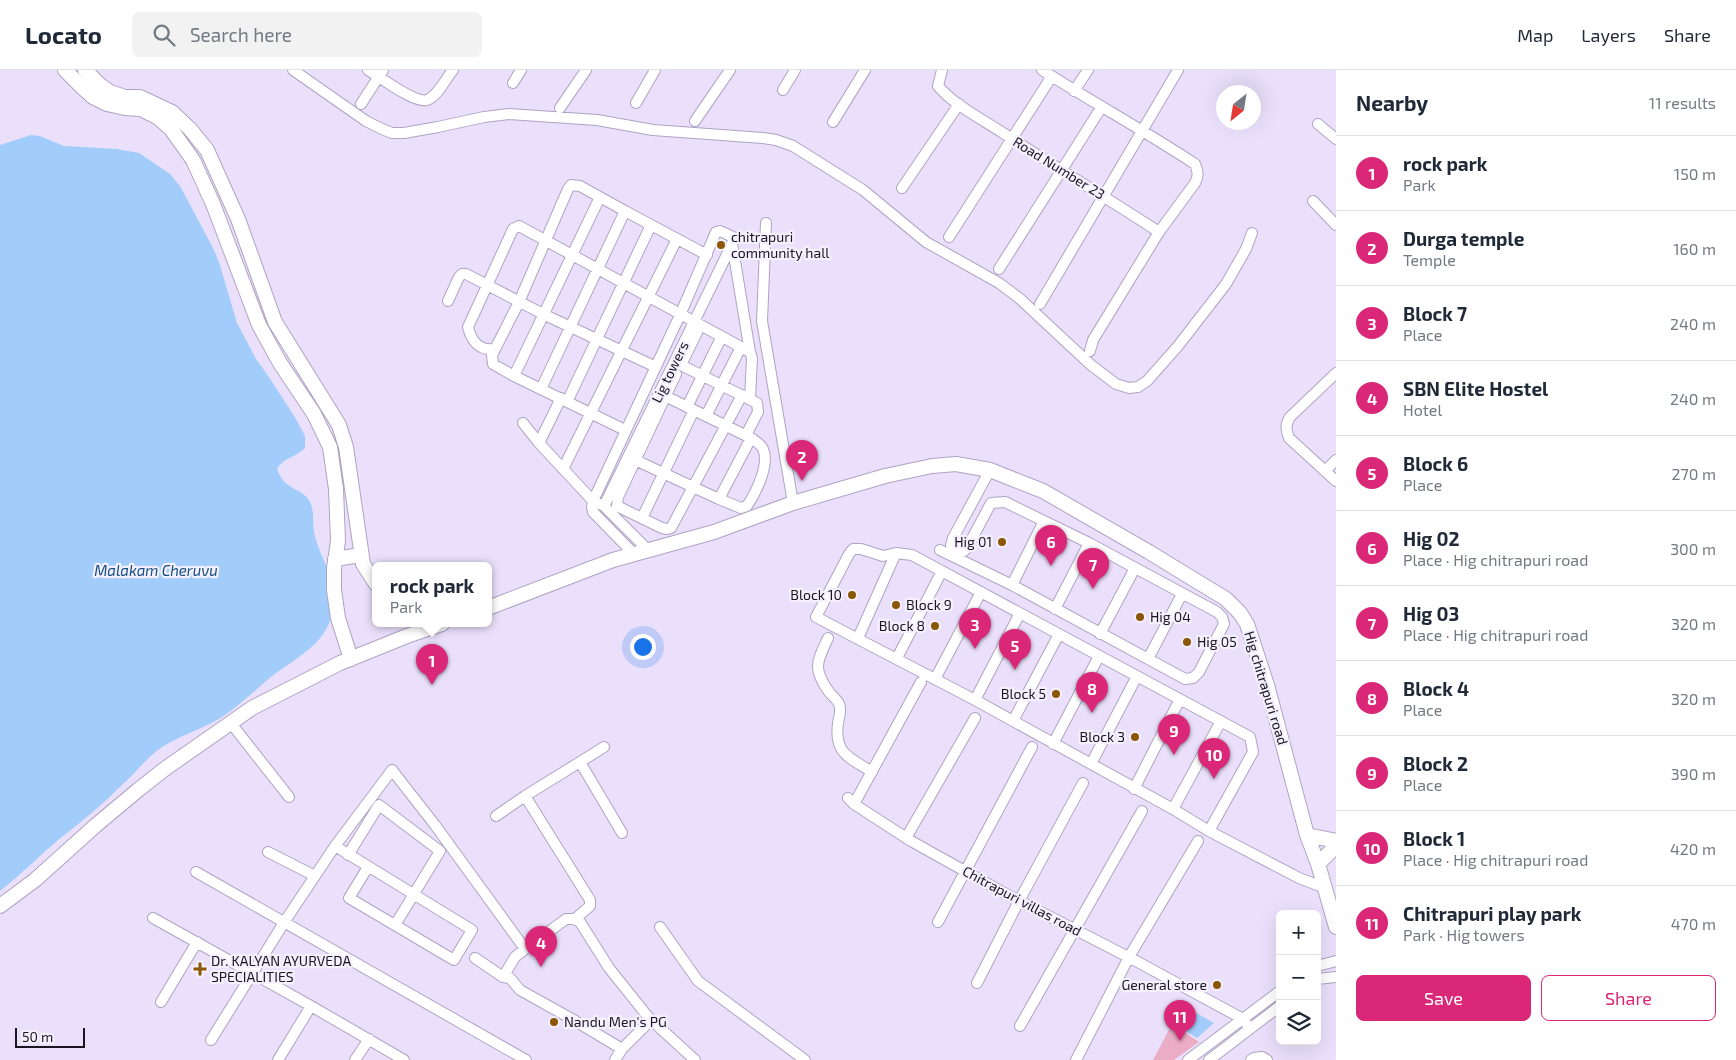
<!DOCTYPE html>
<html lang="en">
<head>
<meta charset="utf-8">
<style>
  body { margin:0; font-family:"Exo 2",sans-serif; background:#f2f2f3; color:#1f2937 }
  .controls { position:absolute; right:15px; bottom:15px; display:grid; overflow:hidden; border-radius:8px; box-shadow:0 5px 20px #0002 }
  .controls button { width:45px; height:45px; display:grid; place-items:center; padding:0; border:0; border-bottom:1px solid #e0e1e3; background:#fff; color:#1f2937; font:25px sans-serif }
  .compass { position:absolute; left:1216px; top:15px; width:45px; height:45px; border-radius:50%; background:#fff; box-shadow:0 5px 20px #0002; rotate:210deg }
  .scale { position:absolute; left:15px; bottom:12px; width:70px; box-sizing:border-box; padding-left:5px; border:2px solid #1a1521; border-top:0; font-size:14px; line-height:18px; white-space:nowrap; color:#1a1521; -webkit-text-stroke:4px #f5f0fe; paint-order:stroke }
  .you { position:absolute; left:642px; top:576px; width:18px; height:18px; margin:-12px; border:4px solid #fff; border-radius:50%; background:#1a73e8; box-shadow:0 0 0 8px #1a73e833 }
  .badge { display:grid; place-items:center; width:32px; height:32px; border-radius:50%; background:#db2777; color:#fff; font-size:16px; font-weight:700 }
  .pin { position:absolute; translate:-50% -41px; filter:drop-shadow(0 1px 2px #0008) }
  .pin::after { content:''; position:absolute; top:26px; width:18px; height:15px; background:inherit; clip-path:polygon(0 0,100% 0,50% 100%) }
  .popup { position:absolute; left:372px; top:492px; width:120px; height:65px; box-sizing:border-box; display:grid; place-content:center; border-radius:8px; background:#fff; filter:drop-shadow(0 1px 4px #0005); font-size:16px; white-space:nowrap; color:#747a83 }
  .popup b { font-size:19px; color:#1f2937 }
  .popup::after { content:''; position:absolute; left:50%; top:100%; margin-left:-10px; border:10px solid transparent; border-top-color:#fff }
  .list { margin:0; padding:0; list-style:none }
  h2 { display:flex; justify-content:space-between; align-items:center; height:65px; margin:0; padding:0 20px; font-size:21px }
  h2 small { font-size:16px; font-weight:400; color:#747a83 }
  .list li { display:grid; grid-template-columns:32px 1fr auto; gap:15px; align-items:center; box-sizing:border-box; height:75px; padding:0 20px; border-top:1px solid #e0e1e3 }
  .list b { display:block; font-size:19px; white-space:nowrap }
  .list p { margin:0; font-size:16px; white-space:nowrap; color:#747a83 }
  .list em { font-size:16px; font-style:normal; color:#747a83 }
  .actions { display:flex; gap:10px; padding:15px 20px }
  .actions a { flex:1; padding:11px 0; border:1px solid #db2777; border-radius:8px; text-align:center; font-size:18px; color:#db2777 }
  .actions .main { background:#db2777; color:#fff }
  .icon { flex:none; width:28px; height:28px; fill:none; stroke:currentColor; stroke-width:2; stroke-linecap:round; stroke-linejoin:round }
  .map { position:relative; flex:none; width:1336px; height:990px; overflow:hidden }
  header { display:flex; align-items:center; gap:30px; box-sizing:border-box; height:70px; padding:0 25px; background:#fff; border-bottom:1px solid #e0e1e3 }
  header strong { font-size:24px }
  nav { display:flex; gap:28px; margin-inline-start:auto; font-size:18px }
  .search { width:350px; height:45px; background:#f2f2f3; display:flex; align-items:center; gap:12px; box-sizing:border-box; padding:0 18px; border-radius:8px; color:#747a83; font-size:19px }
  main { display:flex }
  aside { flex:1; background:#fff }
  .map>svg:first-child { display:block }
  .green { fill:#ebadc6 }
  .water { fill:#a2cdfb }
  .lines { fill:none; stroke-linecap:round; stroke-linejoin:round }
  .minor-casing { stroke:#afa3c3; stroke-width:12 }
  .tertiary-casing { stroke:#afa3c3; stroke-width:16 }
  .minor { stroke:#fff; stroke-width:10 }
  .tertiary { stroke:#fff; stroke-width:14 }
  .poi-dot { fill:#8b5705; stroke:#f5f0fe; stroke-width:2 }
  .labels { text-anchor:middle; stroke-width:4.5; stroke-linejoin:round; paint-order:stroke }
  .street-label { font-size:14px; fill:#1a1521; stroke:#f5f0fe }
  .poi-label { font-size:14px; fill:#1a1521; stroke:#f5f0fe; text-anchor:start }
  .water-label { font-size:15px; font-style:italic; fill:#164f83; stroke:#f5f0fe }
</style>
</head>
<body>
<header>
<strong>Locato</strong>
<div class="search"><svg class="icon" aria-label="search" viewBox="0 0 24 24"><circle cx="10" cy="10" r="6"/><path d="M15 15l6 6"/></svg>Search here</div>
<nav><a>Map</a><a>Layers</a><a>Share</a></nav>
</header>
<main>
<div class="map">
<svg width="1336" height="990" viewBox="0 0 1336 990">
  <rect width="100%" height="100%" fill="#eae0fc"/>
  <path class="green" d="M1172 954 1199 972 1174 990H1153Z"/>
  <path class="water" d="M31 65 40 66 64 76 117 79 139 83 170 104 180 116 213 178 219 192 237 253 256 289 269 307 296 349 305 366V378C295 388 284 387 277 399 285 422 304 418 310 432 315 442 312 452 314 462 319 487 337 508 334 535 330 572 299 586 272 606 255 620 240 635 222 647 200 661 172 667 152 685 142 694 133 705 123 714 104 733 84 750 63 766 41 784 22 804 0 821V75Z
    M1186 937 1214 953 1197 968 1176 955Z"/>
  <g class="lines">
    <g class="minor-casing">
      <path id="minor" d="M293 0 366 51 382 59 392 63H404L438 57 484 47 509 44 597 50 653 60 763 68 776 70 793 76 863 120 926 172 999 213 1019 228 1091 295 1116 314 1129 318 1138 317 1147 311 1178 276 1226 214 1246 179 1252 163
        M368 0C380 7 415 34 427 30 438 26 446 8 453 0
        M942 0 938 16C955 36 982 49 1003 63 1055 97 1107 128 1159 162
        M1042 0C1092 32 1145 61 1195 94 1198 101 1199 106 1195 113L1159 162 1093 270 1090 281
        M513 13 521 0
        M783 20 795 0
        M1074 21 1088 0
        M636 33 655 0
        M361 34 383 0
        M560 38 586 0
        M695 51 730 0
        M833 52 865 0
        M1318 54 1336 69
        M902 118 959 34
        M600 127 514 306 625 360
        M1313 131 1336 155
        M766 153 762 251 793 433
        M949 167 1052 6
        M999 199 1101 38
        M448 231 459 207 462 204H466L545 245 656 297
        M1040 234 1178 0
        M494 279C479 281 471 270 468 257L513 159 519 156 750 282 732 173
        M684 289 700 256
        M675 292 757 333 758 342 746 365
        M1336 303 1290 347C1285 355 1286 359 1289 368L1336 411
        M676 304 618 427 617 436 662 458 667 459 671 458 693 417 719 429 751 368
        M514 306 493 294 492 285 519 232 568 119 571 115 580 116 625 141
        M541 319 625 141 707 185
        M661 324 751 368C755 371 761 374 763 379 770 394 756 423 747 436L741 438 719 429
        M561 328 539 373 593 431 604 436 648 480
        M750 329 752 288 750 282
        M567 332 651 155
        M687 337 721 268
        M706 346 741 277
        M523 353 539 373
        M631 388 693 417 742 325
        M563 399 677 169
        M1325 401 1336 390
        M604 436 735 168 720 161 716 162 680 245 593 431 592 437 593 442 634 484
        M642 448 694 340
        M940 480 1012 515 1185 609 1193 608 1199 602 1224 554 1222 547 1217 542 1089 473 1005 432 991 433 967 478 963 482 955 481 951 475 953 468 990 400
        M1012 515 1044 451
        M1055 539 1089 473
        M1100 564 1135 498
        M828 568C817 592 812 598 829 622 832 626 837 629 839 634 842 641 839 646 838 653 834 684 849 687 872 702
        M858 568 896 483
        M897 588 942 501
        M1148 589 1182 524
        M935 609 981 522
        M975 630 1020 543
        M1013 651 1059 564
        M230 652 289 727
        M1053 674 1099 586
        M580 692 604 677
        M1091 694 1137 606
        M1134 719 1180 629
        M848 728 854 734 911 771 1006 824 1136 891 1243 949 1250 959
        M854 734 921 612
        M1173 739 1221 651
        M496 746 525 726
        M1209 761 1253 682 1250 667 912 485 896 483 883 486 861 479H853L849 484 816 547 975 630 1173 739 1209 761 1299 808 1325 818
        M906 768 975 648
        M335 776 472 860 454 890 349 828 368 797
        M268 782 315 806
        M348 785 379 735 440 781 395 855
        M196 802 526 990
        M153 848 311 936 404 990
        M575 849 590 836V830L525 726 580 692 622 763
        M938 852 1032 677
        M660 857 698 911 805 990
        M475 888 503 907
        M1317 896 1336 891
        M1317 909 1336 907
        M977 913 1019 831 1083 713
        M161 932 197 872
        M1020 956 1142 741
        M211 970 285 851 335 776 392 700 435 755 525 879
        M622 979 572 949 520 920 510 908 503 907 515 887 525 879 566 849H574L580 852 609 898 649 948 695 990
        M278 990 311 936
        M355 990 369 969
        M615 990 622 979 651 950
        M1076 990 1129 887 1198 771
        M1188 990 1280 921
        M1209 990 1280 936
        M1251 990 1254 988 1262 987 1267 990"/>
    </g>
    <g class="tertiary-casing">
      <path id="tertiary" d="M65 0 83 18 93 27 107 34 125 38 141 39 157 47 171 59 193 90 213 134 259 255 280 293 314 344 330 377 336 419 338 471 334 498V520L338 548 351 589
        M85 0 100 15 110 22 125 27H140L172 42 190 59 207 80 238 149 275 252 339 355 346 377 363 494 376 514
        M335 489 361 485
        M488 538 613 490 714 462 793 433 885 406 932 396 956 394 990 400 1010 408 1043 421 1149 482 1226 529 1240 543 1247 554 1267 615 1307 765 1318 794 1336 857
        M1307 765 1336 771
        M1318 794 1336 776
        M0 836 35 810 95 756 138 720 166 698 252 638 340 593 407 566 442 554"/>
    </g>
    <use href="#minor" class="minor"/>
    <use href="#tertiary" class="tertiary"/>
  </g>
  <g class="poi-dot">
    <circle cx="721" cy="175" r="5"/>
    <circle cx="1002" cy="472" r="5"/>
    <circle cx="852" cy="525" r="5"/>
    <circle cx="896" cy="535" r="5"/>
    <circle cx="1140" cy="547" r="5"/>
    <circle cx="935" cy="556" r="5"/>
    <circle cx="1187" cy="572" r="5"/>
    <circle cx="1056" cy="624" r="5"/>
    <circle cx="1135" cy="667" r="5"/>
    <path d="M197.5 891.5h5v5h5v5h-5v5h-5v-5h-5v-5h5z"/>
    <circle cx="1217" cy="915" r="5"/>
    <circle cx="554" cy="952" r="5"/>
  </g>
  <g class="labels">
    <g class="street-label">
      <text transform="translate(1059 98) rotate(32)" y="5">Road Number 23</text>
      <text transform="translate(670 302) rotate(-64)" y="5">Lig towers</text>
      <text transform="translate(1266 618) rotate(73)" y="5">Hig chitrapuri road</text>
      <text transform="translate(1022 831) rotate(28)" y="5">Chitrapuri villas road</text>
    </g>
    <g class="poi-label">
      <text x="731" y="172">chitrapuri<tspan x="731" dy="16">community hall</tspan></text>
      <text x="992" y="477" text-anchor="end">Hig 01</text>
      <text x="842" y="530" text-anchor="end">Block 10</text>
      <text x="906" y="540">Block 9</text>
      <text x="1150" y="552">Hig 04</text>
      <text x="925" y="561" text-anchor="end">Block 8</text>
      <text x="1197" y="577">Hig 05</text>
      <text x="1046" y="629" text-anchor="end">Block 5</text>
      <text x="1125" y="672" text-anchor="end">Block 3</text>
      <text x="211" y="896">Dr. KALYAN AYURVEDA<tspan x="211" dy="16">SPECIALITIES</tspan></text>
      <text x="1207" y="920" text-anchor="end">General store</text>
      <text x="564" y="957">Nandu Men's PG</text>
    </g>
    <g class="water-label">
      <text x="156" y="506">Malakam Cheruvu</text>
    </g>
  </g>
</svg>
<div class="controls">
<button>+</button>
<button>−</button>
<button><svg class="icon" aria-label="layers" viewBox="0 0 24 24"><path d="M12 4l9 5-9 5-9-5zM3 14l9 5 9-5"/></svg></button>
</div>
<svg class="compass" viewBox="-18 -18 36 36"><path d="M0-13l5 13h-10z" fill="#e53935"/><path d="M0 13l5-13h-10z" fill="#747a83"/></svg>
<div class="scale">50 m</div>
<div class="you"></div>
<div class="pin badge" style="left:432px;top:615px">1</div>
<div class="popup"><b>rock park</b>Park</div>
<div class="pin badge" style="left:802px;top:411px">2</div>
<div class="pin badge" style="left:975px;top:579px">3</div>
<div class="pin badge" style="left:541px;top:897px">4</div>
<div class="pin badge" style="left:1015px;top:600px">5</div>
<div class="pin badge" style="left:1051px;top:496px">6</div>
<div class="pin badge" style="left:1093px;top:519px">7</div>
<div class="pin badge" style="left:1092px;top:643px">8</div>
<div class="pin badge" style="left:1174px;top:685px">9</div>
<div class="pin badge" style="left:1214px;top:709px">10</div>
<div class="pin badge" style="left:1180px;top:971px">11</div>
</div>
<aside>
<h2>Nearby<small>11 results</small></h2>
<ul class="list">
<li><span class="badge">1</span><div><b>rock park</b><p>Park</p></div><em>150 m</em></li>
<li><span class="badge">2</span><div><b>Durga temple</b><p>Temple</p></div><em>160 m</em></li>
<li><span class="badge">3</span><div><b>Block 7</b><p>Place</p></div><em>240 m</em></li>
<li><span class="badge">4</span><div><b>SBN Elite Hostel</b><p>Hotel</p></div><em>240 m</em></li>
<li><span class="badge">5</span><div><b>Block 6</b><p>Place</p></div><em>270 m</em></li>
<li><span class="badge">6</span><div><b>Hig 02</b><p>Place · Hig chitrapuri road</p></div><em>300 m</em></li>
<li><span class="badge">7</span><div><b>Hig 03</b><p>Place · Hig chitrapuri road</p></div><em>320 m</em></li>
<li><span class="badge">8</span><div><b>Block 4</b><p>Place</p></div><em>320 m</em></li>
<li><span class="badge">9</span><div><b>Block 2</b><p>Place</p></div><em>390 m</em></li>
<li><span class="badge">10</span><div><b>Block 1</b><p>Place · Hig chitrapuri road</p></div><em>420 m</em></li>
<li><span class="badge">11</span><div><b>Chitrapuri play park</b><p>Park · Hig towers</p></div><em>470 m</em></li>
</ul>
<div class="actions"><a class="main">Save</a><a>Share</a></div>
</aside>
</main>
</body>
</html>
